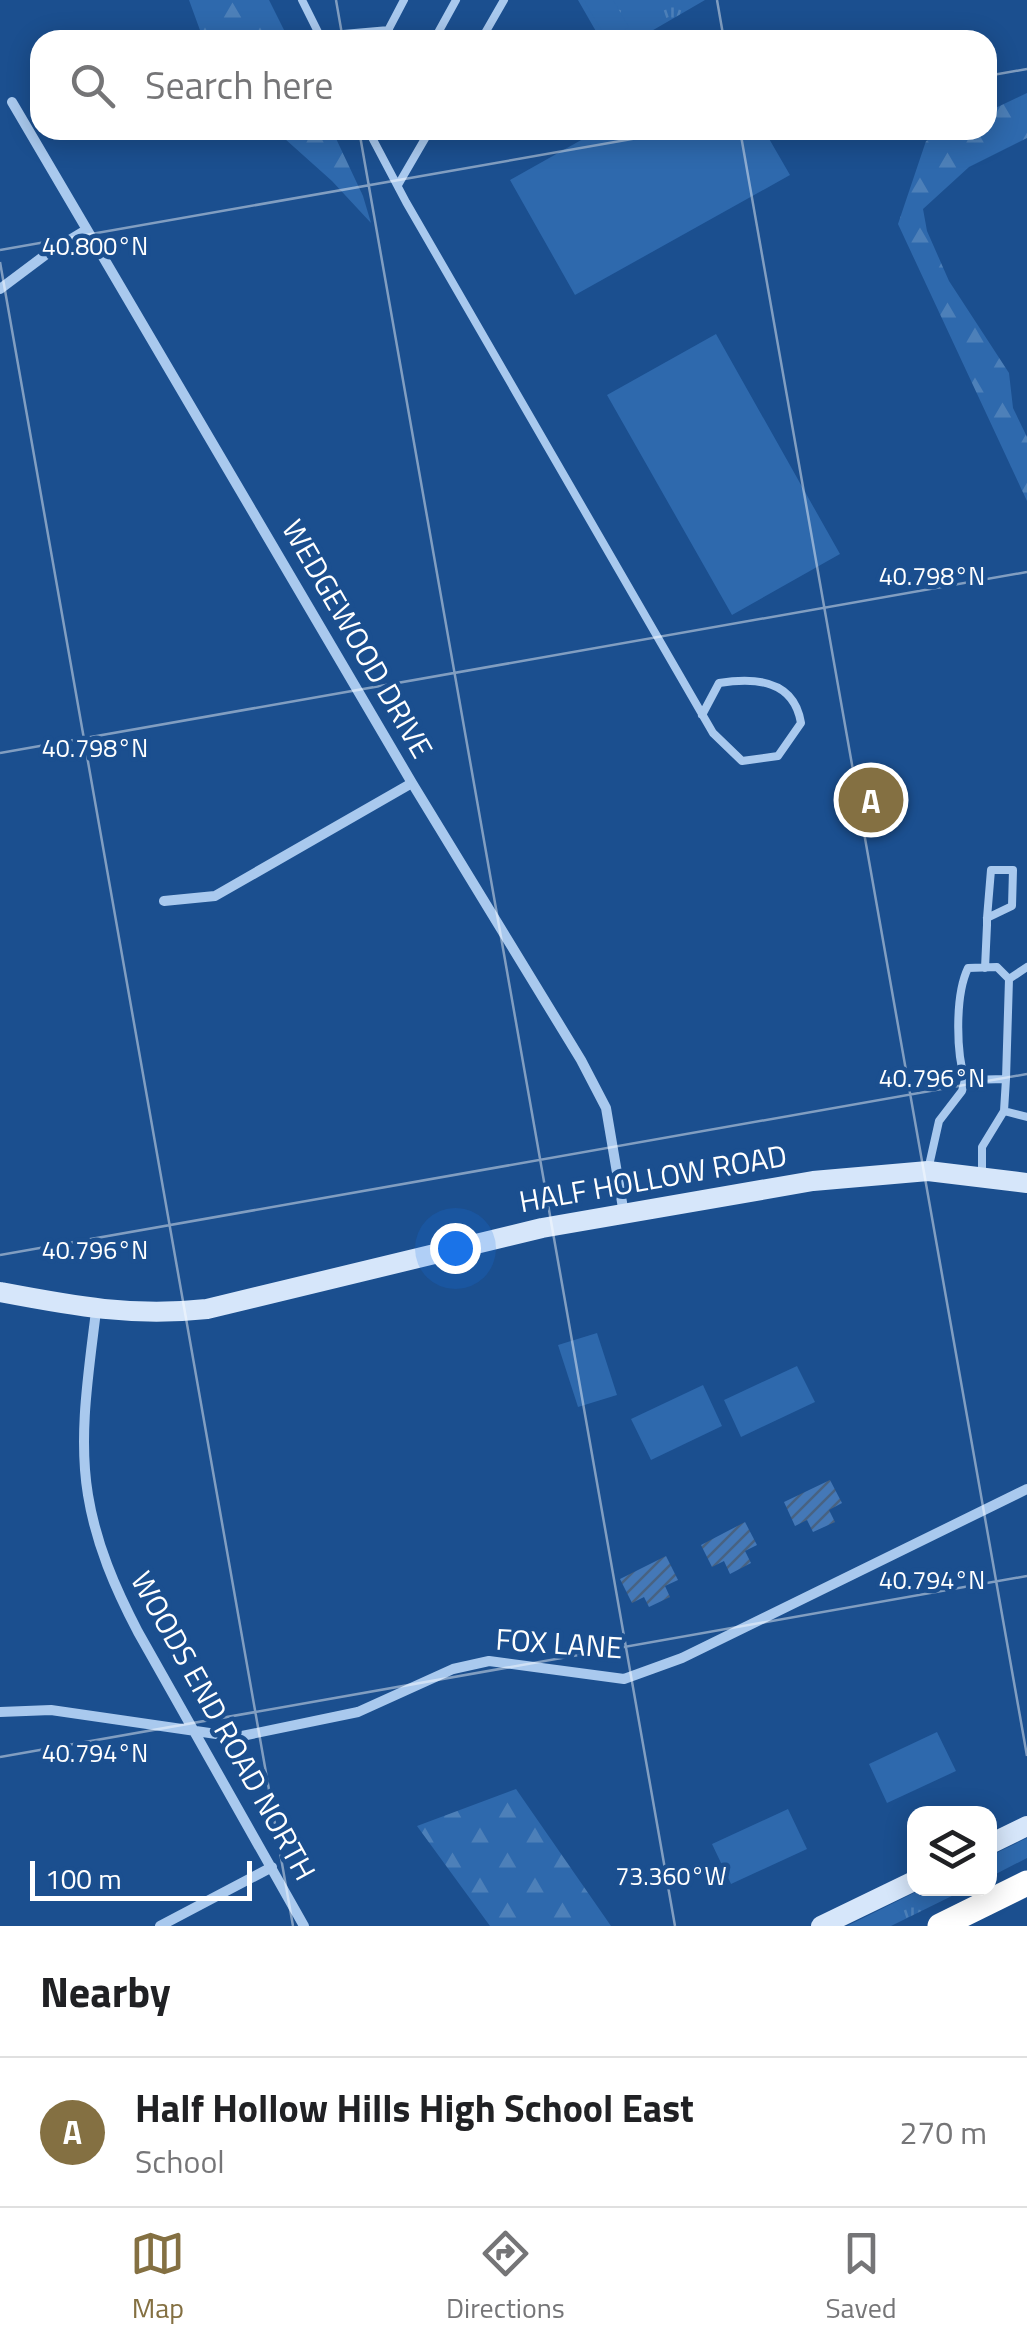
<!DOCTYPE html>
<html lang="en">
<head>
<meta charset="utf-8">
<style>
  body { margin:0; font-family:"Titillium Web",sans-serif; background:#f6f6f6; color:#202124 }
  .controls { position:absolute; right:30px; bottom:30px; display:grid; overflow:hidden; border-radius:20px; box-shadow:0 5px 25px #0003 }
  .controls button { width:90px; height:90px; display:grid; place-items:center; padding:0; border:0; border-bottom:2px solid #e0e0e0; background:#fff; color:#202124; font:50px sans-serif }
  .scale { position:absolute; left:30px; bottom:25px; width:222px; box-sizing:border-box; padding-left:10px; border:5px solid #fff; border-top:0; font-size:28px; line-height:35px; white-space:nowrap; color:#fff; -webkit-text-stroke:8px #1b4f8f; paint-order:stroke }
  .you { position:absolute; left:455px; top:1248px; width:35px; height:35px; margin:-25px; border:8px solid #fff; border-radius:50%; background:#1a73e8; box-shadow:0 0 0 15px #1a73e833 }
  .badge { display:grid; place-items:center; width:65px; height:65px; border-radius:50%; background:#847042; color:#fff; font-size:32px; font-weight:700 }
  .pin { position:absolute; translate:-50% -50%; border:5px solid #fff; box-shadow:0 2px 10px #0006 }
  .list { margin:0; padding:0; list-style:none }
  h2 { display:flex; justify-content:space-between; align-items:center; height:130px; margin:0; padding:0 40px; font-size:42px }
  h2 small { font-size:32px; font-weight:400; color:#757577 }
  .list li { display:grid; grid-template-columns:65px 1fr auto; gap:30px; align-items:center; box-sizing:border-box; height:150px; padding:0 40px; border-top:2px solid #e0e0e0 }
  .list b { display:block; font-size:38px; white-space:nowrap }
  .list p { margin:0; font-size:32px; white-space:nowrap; color:#757577 }
  .list em { font-size:32px; font-style:normal; color:#757577 }
  .icon { flex:none; width:55px; height:55px; fill:none; stroke:currentColor; stroke-width:2; stroke-linecap:round; stroke-linejoin:round }
  .map { position:relative; flex:none; width:1027px; height:1926px; overflow:hidden }
  .search { position:absolute; background:#fff; box-shadow:0 5px 25px #0003; left:30px; right:30px; top:30px; height:110px; display:flex; align-items:center; gap:25px; box-sizing:border-box; padding:0 35px; border-radius:30px; color:#757577; font-size:38px }
  .sheet { height:280px; background:#fff }
  nav { display:flex; justify-content:space-around; align-items:center; box-sizing:border-box; height:140px; border-top:2px solid #e0e0e0; background:#fff; font-size:28px; color:#757577 }
  nav a { display:grid; justify-items:center; gap:5px }
  nav .on { color:#847042 }
  .map>svg:first-child { display:block }
  .grass { fill:url(#grass-tufts) }
  .forest { fill:url(#forest-firs) }
  .pitch { fill:#2e69ad }
  .building { fill:url(#building-hatch) }
  .lines { fill:none; stroke-linecap:round; stroke-linejoin:round }
  .lane { stroke:#a9c9ee; stroke-width:8 }
  .street { stroke:#a9c9ee; stroke-width:10 }
  .secondary { stroke:#d6e6fa; stroke-width:20 }
  .highway { stroke:#fff; stroke-width:25 }
  .ticks { fill:none; stroke:#fff; stroke-width:2.5; stroke-opacity:0.45 }
  .labels { text-anchor:middle; stroke-width:9; stroke-linejoin:round; paint-order:stroke }
  .street-label { font-size:30px; fill:#fff; stroke:#1b4f8f }
  .ticks-label { font-size:25px; text-anchor:middle; fill:#fff; stroke:#1b4f8f; stroke-width:9; stroke-linejoin:round; paint-order:stroke }
</style>
</head>
<body>
<div class="map">
<svg width="1027" height="1926" viewBox="0 0 1027 1926">
  <defs>
    <pattern id="grass-tufts" width="24" height="20" patternUnits="userSpaceOnUse" patternTransform="scale(2.5)"><rect width="24" height="20" fill="#2e69ad"/><path d="M3 7l-1-3M5 7V3M7 7l1-3M15 17l-1-3M17 17v-4M19 17l1-3" fill="none" stroke="#4d80b9"/></pattern>
    <pattern id="forest-firs" width="22" height="20" patternUnits="userSpaceOnUse" patternTransform="scale(2.5)"><rect width="22" height="20" fill="#2e69ad"/><path d="M5 1l3.5 6h-7zM16 11l3.5 6h-7z" fill="#4d80b9"/></pattern>
    <pattern id="building-hatch" width="6" height="6" patternUnits="userSpaceOnUse" patternTransform="scale(2.5)"><rect width="6" height="6" fill="#4478b7"/><path d="M-1 1l2-2M0 6l6-6M5 7l2-2" fill="none" stroke="#486282"/></pattern>
  </defs>
  <rect width="100%" height="100%" fill="#1b4f8f"/>
  <path class="grass" d="M578 0H705L636 40H601Z
    M1027 1838V1858L990 1877V1856Z
    M924 1888 966 1889 891 1926H847Z"/>
  <path class="forest" d="M189 0H269L289 40H180L201 33Z
    M1027 93V138L969 167 923 209 927 231 949 281 1009 373 1013 408 1027 437V501L898 224 926 141 951 130H987V112Z
    M275 130H332L363 196 371 223 332 181Z
    M516 1789 611 1926H490L417 1826Z"/>
  <path class="pitch" d="M584 0H613L629 27 607 40Z
    M599 130H764L790 175 575 295 510 180Z
    M716 334 840 554 732 615 607 395Z
    M597 1333 617 1395 578 1407 558 1345Z
    M797 1366 815 1402 741 1437 724 1400Z
    M703 1385 722 1426 651 1460 631 1419Z
    M937 1732 956 1771 887 1803 869 1764Z
    M788 1809 807 1849 731 1884 712 1844Z"/>
  <path class="building" d="M830 1480 842 1503 829 1510 835 1522 813 1532 807 1520 795 1526 784 1502Z
    M745 1522 757 1545 745 1551 751 1563 730 1574 724 1561 712 1567 701 1545Z
    M666 1556 678 1580 665 1586 670 1597 649 1607 644 1597 632 1603 620 1579Z"/>
  <g class="lines">
    <path class="lane" d="M302 0 322 40
      M320 36 389 30
      M383 40 404 0
      M434 40 456 0
      M481 40 504 0
      M368 130 406 202 713 733 742 761 778 756 801 723C794 680 756 677 719 683L702 715
      M398 185 430 130
      M985 968 987 925V918L991 870H1013L1012 906 987 918
      M1009 979 1027 967
      M965 1080C956 1052 955 995 968 968L997 967 1009 979 1006 1079
      M1004 1111 1027 1117
      M928 1170 939 1121 962 1091 965 1080 1006 1079 1004 1111 982 1147V1177"/>
    <path class="street" d="M12 102 412 783 581 1060 606 1108 624 1214
      M0 289 48 253 86 230
      M164 901 215 896 412 783
      M96 1311C89 1370 78 1435 88 1495 96 1544 115 1588 138 1632L304 1926
      M0 1712 51 1710 237 1737 358 1712 453 1669 489 1661 624 1679 682 1658 1027 1489
      M160 1926 272 1867"/>
    <path class="secondary" d="M0 1292C74 1306 131 1317 207 1309L542 1228 813 1181 928 1171 1027 1183
      M990 1844 1027 1826
      M821 1926 914 1881"/>
    <path class="highway" d="M940 1926 1027 1883"/>
  </g>
  <path class="ticks" d="M336 0 343 40M717 0 724 40M987 76 1027 69M359 130 675 1926M740 130 1027 1756M0 250 683 130M0 262 293 1926M0 753 1027 572M0 1255 1027 1074M0 1757 1027 1576"/>
  <g class="labels">
    <g class="street-label">
      <text transform="translate(357 639) rotate(60)" y="10">WEDGEWOOD DRIVE</text>
      <text transform="translate(653 1179) rotate(-10)" y="10">HALF HOLLOW ROAD</text>
      <text transform="translate(559 1644) rotate(4)" y="10">FOX LANE</text>
      <text transform="translate(223 1726) rotate(61)" y="10">WOODS END ROAD NORTH</text>
    </g>
  </g>
  <g class="ticks-label">
    <text x="95" y="255">40.800°N</text>
    <text x="932" y="585">40.798°N</text>
    <text x="95" y="757">40.798°N</text>
    <text x="932" y="1087">40.796°N</text>
    <text x="95" y="1259">40.796°N</text>
    <text x="932" y="1589">40.794°N</text>
    <text x="95" y="1762">40.794°N</text>
    <text x="671" y="1885">73.360°W</text>
  </g>
</svg>
<div class="controls">
<button><svg class="icon" aria-label="layers" viewBox="0 0 24 24"><path d="M12 4l9 5-9 5-9-5zM3 14l9 5 9-5"/></svg></button>
</div>
<div class="scale">100 m</div>
<div class="you"></div>
<div class="pin badge" style="left:871px;top:800px">A</div>
<div class="search"><svg class="icon" aria-label="search" viewBox="0 0 24 24"><circle cx="10" cy="10" r="6"/><path d="M15 15l6 6"/></svg>Search here</div>
</div>
<section class="sheet">
<h2>Nearby<small></small></h2>
<ul class="list">
<li><span class="badge">A</span><div><b>Half Hollow Hills High School East</b><p>School</p></div><em>270 m</em></li>
</ul>
</section>
<nav>
<a class="on"><svg class="icon" aria-label="map" viewBox="0 0 24 24"><path d="M3 6l6-2 6 2 6-2v14l-6 2-6-2-6 2zM9 4v14M15 6v14"/></svg>Map</a>
<a><svg class="icon" aria-label="directions" viewBox="0 0 24 24"><path d="M12 3l9 9-9 9-9-9zM9 14v-3h6M13 9l2 2-2 2"/></svg>Directions</a>
<a><svg class="icon" aria-label="saved" viewBox="0 0 24 24"><path d="M7 4h10v16l-5-4-5 4z"/></svg>Saved</a>
</nav>
</body>
</html>
